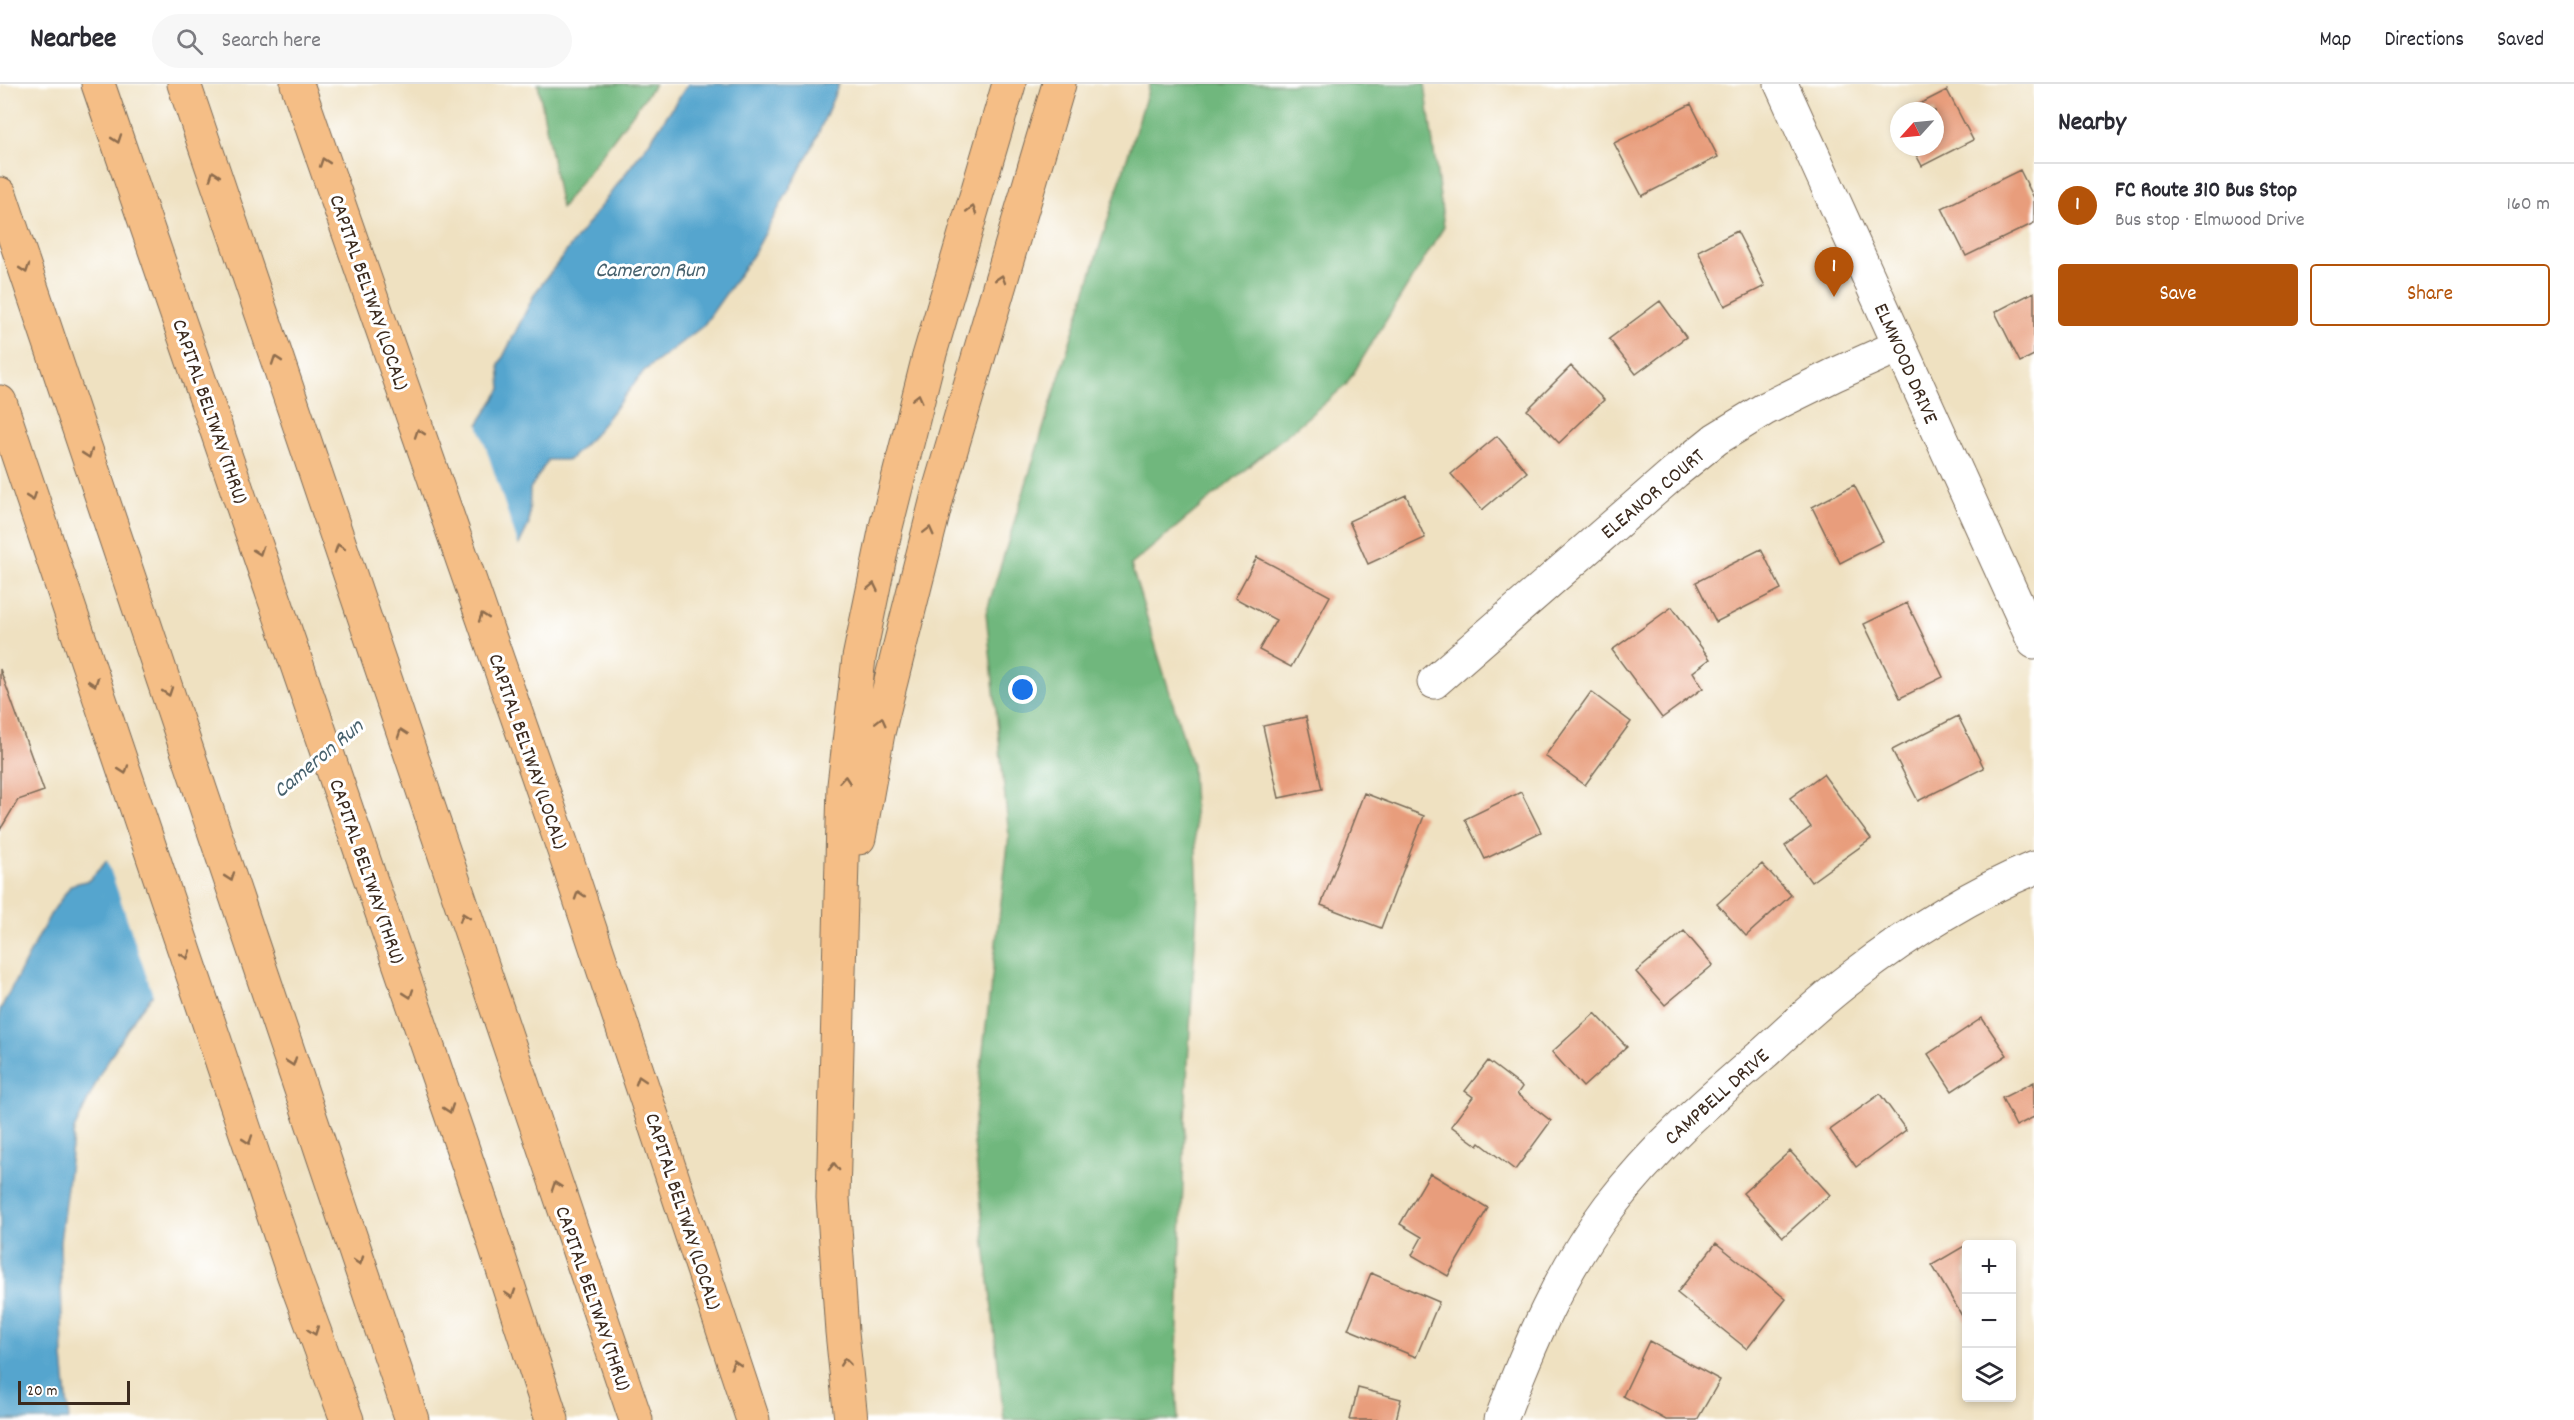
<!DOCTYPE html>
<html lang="en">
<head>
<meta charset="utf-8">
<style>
  body { margin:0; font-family:Dekko,sans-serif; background:#f7f7f7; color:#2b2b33 }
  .controls { position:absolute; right:18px; bottom:18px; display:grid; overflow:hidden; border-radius:6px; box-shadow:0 3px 9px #0003 }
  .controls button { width:54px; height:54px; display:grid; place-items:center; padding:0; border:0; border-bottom:2px solid #e1e1e2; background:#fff; color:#2b2b33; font:30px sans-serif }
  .compass { position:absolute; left:1890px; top:18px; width:54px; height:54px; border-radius:50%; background:#fff; box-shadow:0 3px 9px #0003; rotate:243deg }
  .scale { position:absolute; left:18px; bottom:15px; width:112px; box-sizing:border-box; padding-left:6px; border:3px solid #3b2a1e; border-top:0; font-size:16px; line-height:21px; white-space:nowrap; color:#3b2a1e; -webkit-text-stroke:4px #fff; paint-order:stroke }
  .you { position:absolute; left:1023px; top:606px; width:21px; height:21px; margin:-15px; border:4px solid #fff; border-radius:50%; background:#1a73e8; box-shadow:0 0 0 9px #1a73e833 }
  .badge { display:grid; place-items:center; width:39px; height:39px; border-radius:50%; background:#b45309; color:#fff; font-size:20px; font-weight:700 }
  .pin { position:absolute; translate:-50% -50px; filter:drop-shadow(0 2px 3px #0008) }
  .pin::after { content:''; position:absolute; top:32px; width:21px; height:18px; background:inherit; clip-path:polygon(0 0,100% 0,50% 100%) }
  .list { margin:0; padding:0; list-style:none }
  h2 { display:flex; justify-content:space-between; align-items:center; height:78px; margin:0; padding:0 24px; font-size:26px }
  h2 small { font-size:20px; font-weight:400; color:#7c7c81 }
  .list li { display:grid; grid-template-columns:39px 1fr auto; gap:18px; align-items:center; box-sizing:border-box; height:84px; padding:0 24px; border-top:2px solid #e1e1e2 }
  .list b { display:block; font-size:22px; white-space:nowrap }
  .list p { margin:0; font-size:20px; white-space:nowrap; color:#7c7c81 }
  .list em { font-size:20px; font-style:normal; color:#7c7c81 }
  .actions { display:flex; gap:12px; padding:18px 24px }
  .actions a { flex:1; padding:14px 0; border:2px solid #b45309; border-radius:6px; text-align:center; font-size:21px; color:#b45309 }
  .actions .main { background:#b45309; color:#fff }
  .icon { flex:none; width:33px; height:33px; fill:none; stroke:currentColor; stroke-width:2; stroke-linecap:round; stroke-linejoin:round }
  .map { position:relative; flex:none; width:2034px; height:1336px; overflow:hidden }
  header { display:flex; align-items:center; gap:36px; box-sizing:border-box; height:84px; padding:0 30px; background:#fff; border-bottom:2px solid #e1e1e2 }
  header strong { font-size:28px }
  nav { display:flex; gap:33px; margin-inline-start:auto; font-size:21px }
  .search { width:420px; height:54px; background:#f7f7f7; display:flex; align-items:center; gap:15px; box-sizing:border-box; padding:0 21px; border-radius:33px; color:#7c7c81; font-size:22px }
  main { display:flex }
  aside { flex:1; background:#fff }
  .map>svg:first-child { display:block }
  .forest { fill:#70b77d; stroke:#56704e; stroke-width:1.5 }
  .water { fill:#54a5ce; stroke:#486876; stroke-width:1.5 }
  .pier { fill:#efe1c1 }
  .building { fill:#e89d7b }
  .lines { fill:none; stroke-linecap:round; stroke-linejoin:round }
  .minor-casing { stroke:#7a6a57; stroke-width:35 }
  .highway-casing { stroke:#7a6a57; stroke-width:35 }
  .minor { stroke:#fff; stroke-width:33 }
  .highway { stroke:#f5be86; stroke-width:33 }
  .oneway { stroke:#8f6d4d }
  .labels { text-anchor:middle; stroke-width:6; stroke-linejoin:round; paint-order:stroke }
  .street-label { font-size:21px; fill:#3b2a1e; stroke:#fff }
  .water-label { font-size:22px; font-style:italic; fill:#46616d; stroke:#fff }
</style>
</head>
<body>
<header>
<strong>Nearbee</strong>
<div class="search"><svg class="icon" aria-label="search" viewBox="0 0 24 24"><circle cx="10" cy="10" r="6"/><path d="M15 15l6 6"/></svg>Search here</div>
<nav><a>Map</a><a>Directions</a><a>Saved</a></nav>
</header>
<main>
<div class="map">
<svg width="2034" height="1336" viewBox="0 0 2034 1336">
  <rect width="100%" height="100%" fill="#fff"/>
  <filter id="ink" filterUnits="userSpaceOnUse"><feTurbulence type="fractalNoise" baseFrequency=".0167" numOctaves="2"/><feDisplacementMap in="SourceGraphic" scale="12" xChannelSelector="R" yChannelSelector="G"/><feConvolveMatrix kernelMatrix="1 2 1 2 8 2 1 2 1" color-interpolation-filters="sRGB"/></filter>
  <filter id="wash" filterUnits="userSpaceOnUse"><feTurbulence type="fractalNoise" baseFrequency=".008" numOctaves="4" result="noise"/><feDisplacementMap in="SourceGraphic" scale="24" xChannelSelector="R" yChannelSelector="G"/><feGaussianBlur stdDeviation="1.35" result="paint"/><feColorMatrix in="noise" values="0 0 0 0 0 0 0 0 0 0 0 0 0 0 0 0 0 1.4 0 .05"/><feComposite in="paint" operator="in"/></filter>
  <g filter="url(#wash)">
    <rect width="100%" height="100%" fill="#efe1c1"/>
    <path class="forest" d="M538 0H655L561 124Z
      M1150 0H1425L1444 143 1346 301 1131 481 1192 682 1198 808 1186 1013 1176 1297 1178 1336H1004L973 1049 1009 752 986 529Z"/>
    <path class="water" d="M688 0H839L814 60 753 171 703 242 644 287 594 351 569 376H548L530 405 529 440 441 620 213 837 135 933 102 986 74 1046 60 1158 63 1273 69 1336H0V926L50 831 71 801 89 796 168 710 299 652 395 469 501 305 499 281 535 209 650 57Z"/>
    <path class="pier" d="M477 337 520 466 444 621 393 690 347 743 302 774 216 839 154 914 106 773 167 708 264 660 297 650 393 467Z"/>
    <g id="blocks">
      <path class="building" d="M1947 6 1973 56 1922 82 1912 63H1935V27H1906Z
        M1691 20 1718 73 1642 112 1614 59Z
        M2020 86 2034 114V139L1966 172 1942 124Z
        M1737 147 1765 202 1725 222 1698 167Z
        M2034 208V271L2020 278 1995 228Z
        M1660 217 1686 253 1636 290 1609 255Z
        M1571 282 1604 316 1559 359 1527 326Z
        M1497 352 1527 388 1482 426 1451 390Z
        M1854 401 1883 457 1840 479 1812 423Z
        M1406 411 1425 454 1368 480 1349 437Z
        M1761 465 1781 505 1716 538 1696 498Z
        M1257 473 1330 512 1291 583 1259 566 1276 536 1235 514Z
        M1907 519 1943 593 1900 614 1864 540Z
        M1672 523 1710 575 1693 588 1703 604 1662 634 1612 566Z
        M0 585 44 707 18 716 0 746Z
        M1591 608 1631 638 1585 701 1545 672Z
        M1958 632 1984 684 1918 717 1892 666Z
        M1306 633 1322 705 1279 714 1263 642Z
        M1823 690 1871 755 1811 798 1785 762 1811 743 1790 714Z
        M1521 708 1541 748 1485 775 1465 735Z
        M1364 709 1424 732 1381 844 1321 821Z
        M1762 780 1791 811 1746 852 1717 820Z
        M1684 847 1713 881 1665 921 1636 888Z
        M1595 929 1627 963 1583 1003 1552 968Z
        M1982 934 2007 971 1952 1007 1928 970Z
        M1488 977 1522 1003 1517 1010 1551 1037 1515 1086 1480 1059 1478 1062 1451 1042 1473 1013 1465 1007Z
        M2034 998V1033L2016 1042 2002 1014Z
        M1880 1010 1906 1046 1856 1083 1830 1046Z
        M1790 1067 1830 1111 1783 1153 1743 1109Z
        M1430 1089 1488 1124 1448 1192 1412 1171 1422 1153 1400 1140Z
        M1716 1159 1786 1215 1747 1265 1677 1209Z
        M1966 1161V1237H1965L1932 1181Z
        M1371 1189 1439 1218 1416 1273 1348 1245Z
        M1649 1257 1720 1296 1697 1336H1666L1623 1312Z
        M1358 1304 1401 1315 1396 1336H1350Z"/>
    </g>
  </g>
  <g filter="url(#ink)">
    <use href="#blocks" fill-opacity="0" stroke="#7a6a57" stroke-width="1.5"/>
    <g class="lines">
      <g class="minor-casing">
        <path id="minor" d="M1781 0 2034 558
          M1434 598 1675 388 1716 355 1765 325 1834 291 1899 262
          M1501 1336C1529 1261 1561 1187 1609 1123 1654 1064 1707 1018 1763 970 1792 944 1821 916 1852 893 1908 850 1969 811 2034 784"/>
      </g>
      <g class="highway-casing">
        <path id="highway" d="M98 0 482 1121 552 1336
          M184 0 636 1336
          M297 0 564 767 753 1336
          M0 110 412 1336
          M0 318 294 1192 347 1336
          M859 754 878 649 938 410 1059 0
          M851 1336 842 1248 833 1114 844 701 859 574 886 443 928 276 1009 0"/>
      </g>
      <use href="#minor" class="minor"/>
      <use href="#highway" class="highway"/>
    </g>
    <defs><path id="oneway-chevron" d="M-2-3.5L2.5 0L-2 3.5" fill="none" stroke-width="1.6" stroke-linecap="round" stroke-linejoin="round" transform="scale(1.5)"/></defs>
    <g class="oneway">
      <use href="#oneway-chevron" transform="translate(117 55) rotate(71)"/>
      <use href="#oneway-chevron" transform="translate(324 78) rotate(-109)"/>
      <use href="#oneway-chevron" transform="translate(214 91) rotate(-109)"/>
      <use href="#oneway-chevron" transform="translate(972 126) rotate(-74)"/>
      <use href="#oneway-chevron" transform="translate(25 185) rotate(71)"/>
      <use href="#oneway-chevron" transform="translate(1001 195) rotate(-73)"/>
      <use href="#oneway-chevron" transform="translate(276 276) rotate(-109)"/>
      <use href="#oneway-chevron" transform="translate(918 314) rotate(-76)"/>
      <use href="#oneway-chevron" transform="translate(419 349) rotate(-109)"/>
      <use href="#oneway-chevron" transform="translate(88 370) rotate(71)"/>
      <use href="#oneway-chevron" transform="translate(32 413) rotate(71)"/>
      <use href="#oneway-chevron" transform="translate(929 447) rotate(-76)"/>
      <use href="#oneway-chevron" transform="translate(339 464) rotate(-109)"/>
      <use href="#oneway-chevron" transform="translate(259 467) rotate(71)"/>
      <use href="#oneway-chevron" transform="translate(873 503) rotate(-78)"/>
      <use href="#oneway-chevron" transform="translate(483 533) rotate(-109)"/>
      <use href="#oneway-chevron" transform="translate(94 598) rotate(71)"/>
      <use href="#oneway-chevron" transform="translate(168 608) rotate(71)"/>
      <use href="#oneway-chevron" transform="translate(881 637) rotate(-76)"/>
      <use href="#oneway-chevron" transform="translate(402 649) rotate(-109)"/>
      <use href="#oneway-chevron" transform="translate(124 686) rotate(71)"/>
      <use href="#oneway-chevron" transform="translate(845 696) rotate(-85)"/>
      <use href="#oneway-chevron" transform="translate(230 793) rotate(71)"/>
      <use href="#oneway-chevron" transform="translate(579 811) rotate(-108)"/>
      <use href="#oneway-chevron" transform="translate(464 833) rotate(-109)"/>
      <use href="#oneway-chevron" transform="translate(186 871) rotate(71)"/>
      <use href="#oneway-chevron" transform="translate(409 910) rotate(71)"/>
      <use href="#oneway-chevron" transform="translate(292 978) rotate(71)"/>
      <use href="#oneway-chevron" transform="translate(640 996) rotate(-108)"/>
      <use href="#oneway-chevron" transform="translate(449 1025) rotate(71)"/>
      <use href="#oneway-chevron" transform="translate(248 1056) rotate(71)"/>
      <use href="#oneway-chevron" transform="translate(834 1083) rotate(-89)"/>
      <use href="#oneway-chevron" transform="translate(556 1102) rotate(-109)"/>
      <use href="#oneway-chevron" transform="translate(359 1177) rotate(72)"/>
      <use href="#oneway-chevron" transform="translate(511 1210) rotate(72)"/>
      <use href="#oneway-chevron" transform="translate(314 1247) rotate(70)"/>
      <use href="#oneway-chevron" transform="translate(845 1278) rotate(-96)"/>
      <use href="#oneway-chevron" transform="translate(735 1280) rotate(-108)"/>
    </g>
  </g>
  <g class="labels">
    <g class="street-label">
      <text transform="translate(370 208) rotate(71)" y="7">CAPITAL BELTWAY (LOCAL)</text>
      <text transform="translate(1907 279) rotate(66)" y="7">ELMWOOD DRIVE</text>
      <text transform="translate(211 327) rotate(71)" y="7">CAPITAL BELTWAY (THRU)</text>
      <text transform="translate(1652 409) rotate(-40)" y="7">ELEANOR COURT</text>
      <text transform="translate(529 667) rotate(71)" y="7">CAPITAL BELTWAY (LOCAL)</text>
      <text transform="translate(368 787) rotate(71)" y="7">CAPITAL BELTWAY (THRU)</text>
      <text transform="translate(1716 1012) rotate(-42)" y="7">CAMPBELL DRIVE</text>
      <text transform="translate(684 1127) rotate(72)" y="7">CAPITAL BELTWAY (LOCAL)</text>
      <text transform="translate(594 1214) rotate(71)" y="7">CAPITAL BELTWAY (THRU)</text>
    </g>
    <g class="water-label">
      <text x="650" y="192">Cameron Run</text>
      <text transform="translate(317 673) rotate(-40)" y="8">Cameron Run</text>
    </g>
  </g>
</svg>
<div class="controls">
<button>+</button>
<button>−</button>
<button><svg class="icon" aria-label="layers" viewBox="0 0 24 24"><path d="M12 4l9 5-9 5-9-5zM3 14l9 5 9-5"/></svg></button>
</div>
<svg class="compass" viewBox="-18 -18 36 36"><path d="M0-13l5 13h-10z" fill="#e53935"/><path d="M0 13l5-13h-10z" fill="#7c7c81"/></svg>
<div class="scale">20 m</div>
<div class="you"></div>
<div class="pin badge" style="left:1834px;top:213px">1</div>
</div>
<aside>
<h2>Nearby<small></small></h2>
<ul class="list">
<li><span class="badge">1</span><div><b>FC Route 310 Bus Stop</b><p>Bus stop · Elmwood Drive</p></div><em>160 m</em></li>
</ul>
<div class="actions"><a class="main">Save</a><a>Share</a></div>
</aside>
</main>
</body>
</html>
